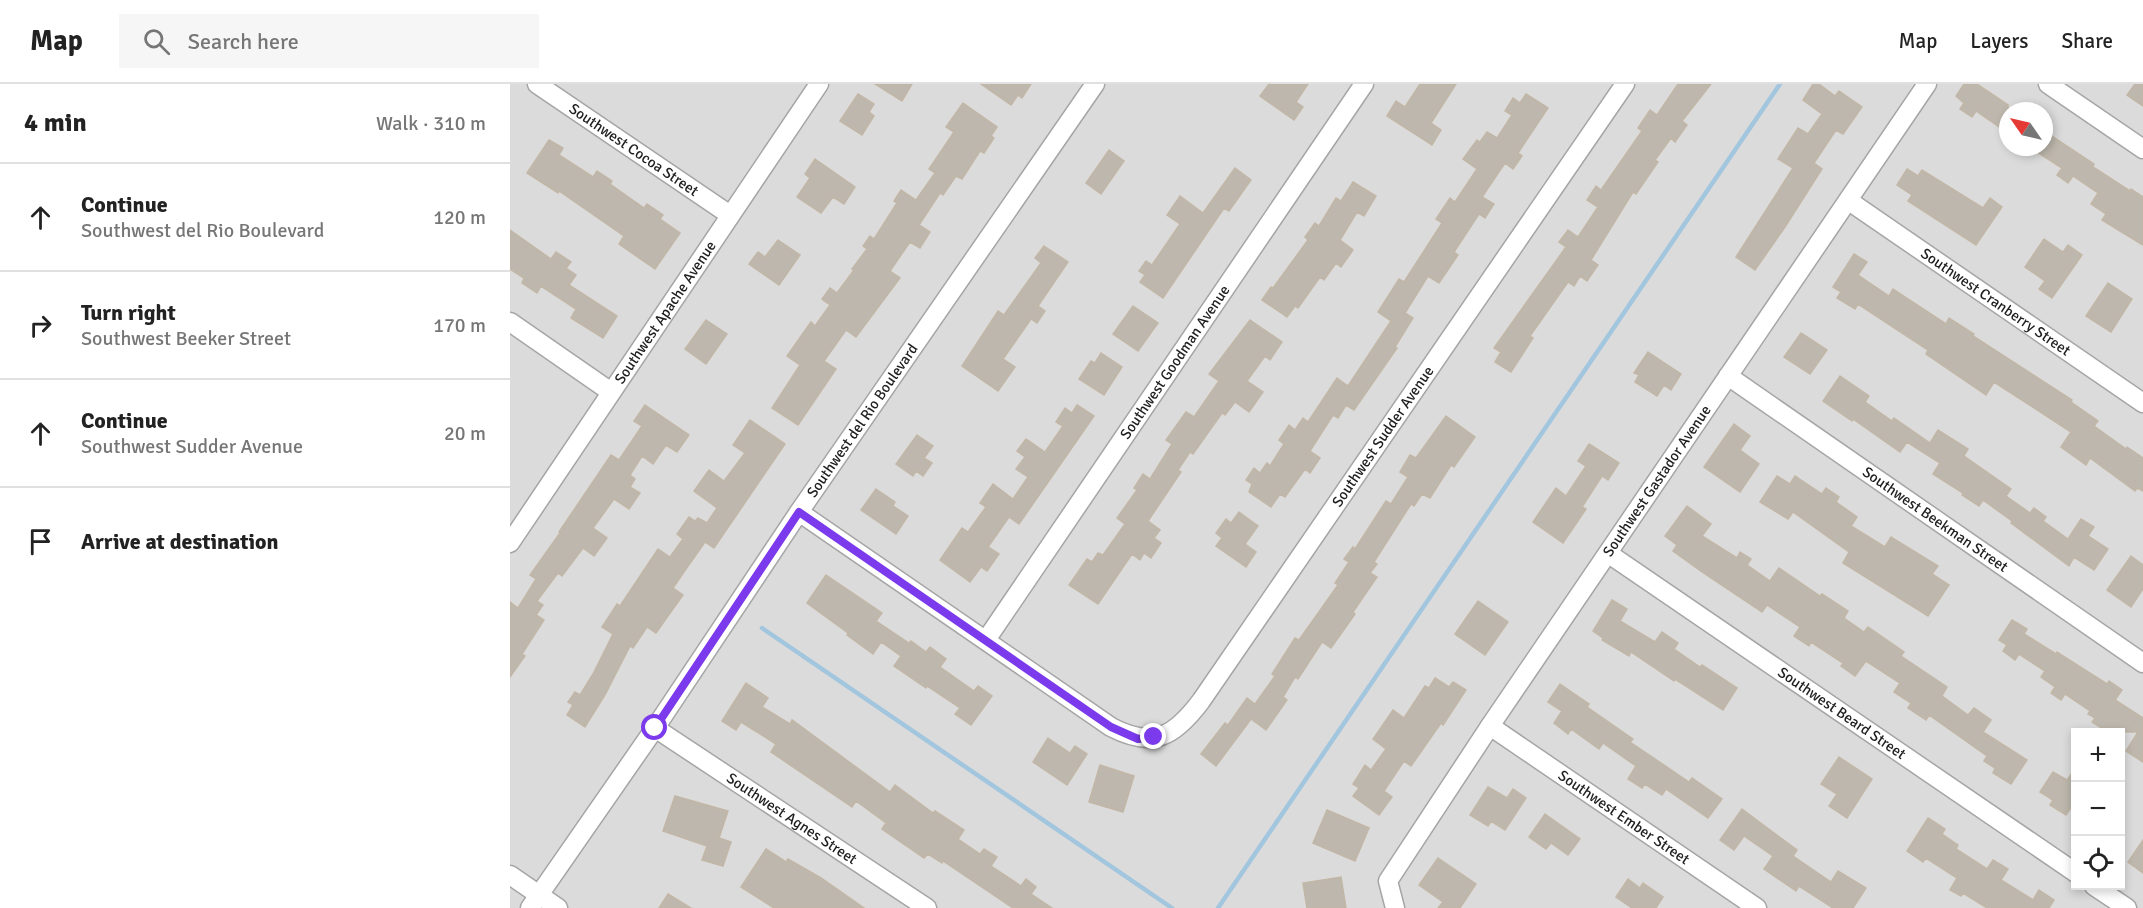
<!DOCTYPE html>
<html lang="en">
<head>
<meta charset="utf-8">
<style>
  body { margin:0; font-family:Signika,sans-serif; background:#f6f6f6; color:#222 }
  .controls { position:absolute; right:18px; bottom:18px; display:grid; overflow:hidden; border-radius:0px; box-shadow:0 3px 9px #0003 }
  .controls button { width:54px; height:54px; display:grid; place-items:center; padding:0; border:0; border-bottom:2px solid #e0e0e0; background:#fff; color:#222; font:30px sans-serif }
  .compass { position:absolute; left:1489px; top:18px; width:54px; height:54px; border-radius:50%; background:#fff; box-shadow:0 3px 9px #0003; rotate:304deg }
  .stop { position:absolute; width:18px; height:18px; margin:-14px; border:4px solid #7c3aed; border-radius:50%; background:#fff }
  .stop.end { background:#7c3aed; border-color:#fff; box-shadow:0 2px 6px #0008 }
  .list { margin:0; padding:0; list-style:none }
  h2 { display:flex; justify-content:space-between; align-items:center; height:78px; margin:0; padding:0 24px; font-size:26px }
  h2 small { font-size:20px; font-weight:400; color:#767676 }
  .list li { display:grid; grid-template-columns:39px 1fr auto; gap:18px; align-items:center; box-sizing:border-box; height:108px; padding:0 24px; border-top:2px solid #e0e0e0 }
  .list b { display:block; font-size:22px; white-space:nowrap }
  .list p { margin:0; font-size:20px; white-space:nowrap; color:#767676 }
  .list em { font-size:20px; font-style:normal; color:#767676 }
  .icon { flex:none; width:33px; height:33px; fill:none; stroke:currentColor; stroke-width:2; stroke-linecap:round; stroke-linejoin:round }
  .map { position:relative; flex:none; width:1633px; height:824px; overflow:hidden }
  header { display:flex; align-items:center; gap:36px; box-sizing:border-box; height:84px; padding:0 30px; background:#fff; border-bottom:2px solid #e0e0e0 }
  header strong { font-size:28px }
  nav { display:flex; gap:33px; margin-inline-start:auto; font-size:21px }
  .search { width:420px; height:54px; background:#f6f6f6; display:flex; align-items:center; gap:15px; box-sizing:border-box; padding:0 21px; border-radius:0px; color:#767676; font-size:22px }
  main { display:flex }
  aside { flex:1; background:#fff }
  .map>svg:first-child { display:block }
  .residential { fill:#dcdbdb; fill-rule:evenodd }
  .lines { fill:none; stroke-linecap:round; stroke-linejoin:round }
  .stream { stroke:#a3c6df; stroke-width:4.5 }
  .building { fill:#bdb7ad; stroke:#c2b7a6; stroke-width:1.5 }
  .minor-casing { stroke:#a5a5a5; stroke-width:21 }
  .minor { stroke:#fff; stroke-width:18 }
  .route { stroke:#7c3aed; stroke-width:8 }
  .labels { text-anchor:middle; stroke-width:4.5; stroke-linejoin:round; paint-order:stroke }
  .street-label { font-size:15px; fill:#1e1e1e; stroke:#fff }
</style>
</head>
<body>
<header>
<strong>Map</strong>
<div class="search"><svg class="icon" aria-label="search" viewBox="0 0 24 24"><circle cx="10" cy="10" r="6"/><path d="M15 15l6 6"/></svg>Search here</div>
<nav><a>Map</a><a>Layers</a><a>Share</a></nav>
</header>
<main>
<aside>
<h2>4 min<small>Walk · 310 m</small></h2>
<ul class="list">
<li><svg class="icon" aria-label="ahead" viewBox="0 0 24 24"><path d="M12 20V5M6 11l6-6 6 6"/></svg><div><b>Continue</b><p>Southwest del Rio Boulevard</p></div><em>120 m</em></li>
<li><svg class="icon" aria-label="right" viewBox="0 0 24 24"><path d="M7 20v-9h11M14 6l5 5-5 5"/></svg><div><b>Turn right</b><p>Southwest Beeker Street</p></div><em>170 m</em></li>
<li><svg class="icon" aria-label="ahead" viewBox="0 0 24 24"><path d="M12 20V5M6 11l6-6 6 6"/></svg><div><b>Continue</b><p>Southwest Sudder Avenue</p></div><em>20 m</em></li>
<li><svg class="icon" aria-label="arrive" viewBox="0 0 24 24"><path d="M6 21V4h12l-3 4 3 4H6"/></svg><div><b>Arrive at destination</b></div></li>
</ul>
</aside>
<div class="map">
<svg width="1633" height="824" viewBox="0 0 1633 824">
  <rect width="100%" height="100%" fill="#f0eee4"/>
  <path class="residential" d="M0 0H1633V824H0ZM1498 27H1534V63H1498ZM1566 648H1610V802H1566Z"/>
  <g class="lines">
    <path class="stream" d="M252 544 662 824
      M708 824 1270 0"/>
  </g>
  <path class="building" d="M365 0H402L392 17Z
    M471 0H521L512 14 508 11 501 21Z
    M759 0H798L786 18 793 23 784 36 750 12Z
    M910 0H946L921 39 931 46 922 61 877 32 886 17 895 23Z
    M1168 0H1201L1172 37 1177 41 1165 58 1161 54 1145 76 1148 78 1126 110 1123 108 1081 176 1088 181 1077 197 1070 192 1064 202 1058 198 1020 252 1023 254 1001 288 985 278 991 268 984 264 1056 163 1049 158 1058 146 1068 153 1088 123 1077 116 1086 102 1091 106 1132 47 1128 44 1140 26 1147 31Z
    M1303 0H1309L1325 12 1329 7 1352 23 1333 50 1326 46 1304 79 1312 85 1275 143 1245 186 1226 173 1283 84 1268 75 1288 44 1298 50 1312 30 1293 16Z
    M1454 0H1467L1498 21V49L1466 27 1462 33 1450 25 1454 19 1446 12Z
    M1625 0H1633V22L1617 11Z
    M348 10 364 20 359 28 364 32 352 51 330 37Z
    M1016 10 1038 24 1008 69 1012 72 1003 85 995 79 972 113 984 120 975 134 969 130 944 168 948 171 929 199 918 192 895 229 903 234 885 263 887 264 844 326 836 321 828 334 823 331 800 367 810 374 800 389 795 385 775 413 770 410 761 423 739 408 742 400 736 396 744 384 750 389 757 379 760 382 774 360 769 356 779 341 785 346 793 334 798 338 827 294 838 302 881 237 868 228 889 195 894 198 932 139 926 135 940 114 945 118 967 85 953 75 967 56 970 58 977 48 987 54 1002 31 995 27 1003 14 1010 19Z
    M453 19 487 43 481 52 484 54 474 69 470 67 452 95 446 92 433 111 430 109 409 141 420 148 410 164 400 158 380 187 390 194 346 253 336 246 314 277 326 285 288 341 262 324 290 281 277 272 301 238 305 242 320 221 312 215 320 204 327 209 344 186 342 185 357 165 353 162 360 152 364 155 387 119 384 117 391 106 406 116 425 89 419 85 444 48 436 43Z
    M1534 47 1584 80 1583 83 1620 107 1621 105 1633 113V161L1592 136 1596 130 1581 120 1588 109 1563 92 1558 99 1547 91 1552 84 1519 63H1534Z
    M39 56 53 64 49 71 83 93 87 87 102 97 100 100 134 124 137 120 153 131 150 135 170 149 145 185 109 160 114 152 49 107 48 109 17 89Z
    M599 66 614 77 591 110 576 99Z
    M305 75 345 103 334 120 323 113 311 129 287 113 300 94 295 90Z
    M725 84 741 96 719 127 714 124 653 214 630 198 635 191 629 187 636 177 642 181 670 140 657 131 670 112 693 129Z
    M1397 85 1408 92 1412 86 1473 124 1480 114 1492 123 1466 161 1398 117 1402 111 1387 101Z
    M843 98 866 112 854 132 847 128 830 156 843 166 831 183 826 179 814 196 810 193 788 224 785 222 777 233 752 216 761 203 763 204 798 156 795 153 805 139 809 142 826 114 831 117Z
    M0 146 41 175 46 168 61 178 56 184 66 191 59 201 107 232 93 254 61 234 66 225 31 202 27 209 12 199 14 194 0 185Z
    M1534 155 1553 168 1558 161 1572 171 1542 214 1529 205 1535 197 1515 183Z
    M268 156 290 171 269 201 239 180 248 168 255 173Z
    M534 162 558 178 528 222 535 227 527 239 521 235 493 275 505 283 488 307 452 282 488 227 494 231 531 179 525 174Z
    M1344 170 1357 178 1348 191 1379 212 1383 205 1436 240 1439 234 1464 250 1463 252 1562 316 1561 318 1588 337 1584 342 1616 365 1617 363 1633 374V407L1627 404 1625 407 1580 374 1576 381 1551 363 1561 348 1484 298 1476 311 1416 270 1418 266 1348 220 1345 225 1327 214 1331 208 1323 203Z
    M1598 199 1622 215 1601 248 1576 232Z
    M623 222 648 239 628 267 603 250Z
    M196 236 217 250 196 280 175 265Z
    M740 236 772 258 760 276 755 272 737 297 753 308 739 328 725 318 715 331 712 329 683 370 680 368 668 386 671 388 638 437 650 446 644 454 651 459 641 474 634 469 630 476 622 470 588 520 559 501 577 475 582 478 588 469 593 471 615 440 607 434 627 406 624 404 633 390 640 395 662 360 656 356 676 328 684 333 709 297 699 290Z
    M1291 249 1317 266 1300 290 1274 273Z
    M1138 268 1171 290 1161 306 1154 301 1147 312 1125 298 1129 291 1124 289Z
    M591 269 612 283 594 311 569 295 581 277 585 279Z
    M1330 292 1359 312 1355 318 1382 337 1384 334 1420 359 1428 346 1458 365 1454 372 1501 405 1496 412 1520 429 1524 424 1536 433 1533 437 1558 455 1571 435 1584 443 1578 452 1598 465 1584 486 1564 473 1559 482 1501 439 1502 437 1473 416 1469 422 1452 411 1453 409 1423 390 1430 379 1397 358 1390 368 1343 335 1342 337 1313 317Z
    M135 321 179 351 167 368 156 361 143 380 132 372 120 391 125 395 120 403 130 409 119 425 104 415 83 444 97 454 84 472 73 464 52 492 48 489 27 517 33 521 26 531 34 536 12 570 15 572 0 593V518L8 524 26 495 20 491 50 449 49 448 101 371 109 376 132 342 124 337Z
    M567 321 584 332 509 440 499 433 478 463 489 470 477 487 471 483 460 498 430 476 452 444 458 448 476 423 470 419 483 400 503 415 518 393 506 385 515 373 507 367 516 355 535 368 553 342 546 338 555 324 562 329Z
    M936 332 965 353 944 383 941 381 920 414 912 410 904 422 901 420 864 478 867 480 860 489 867 493 843 528 845 530 821 564 812 558 788 595 785 593 773 613 777 616 756 646 741 635 706 682 691 670 715 639 718 641 737 614 745 620 765 592 762 590 785 554 789 556 828 501 825 499 839 478 834 475 843 463 845 465 876 417 881 420 898 393 890 388 900 371 906 374Z
    M240 336 275 360 204 464 195 458 176 485 163 504 173 511 146 549 137 543 123 564 120 562 95 611 75 643 57 631 63 621 58 618 65 608 70 611 83 590 103 550 92 543 107 520 110 522 148 465 160 473 173 455 167 450 179 433 185 437 188 434 197 439 207 424 184 407 199 386 214 397 235 369 223 361Z
    M1224 340 1240 352 1230 366 1249 380 1230 408 1194 383Z
    M407 351 423 362 414 374 422 379 413 392 406 387 403 392 386 380Z
    M1079 360 1109 379 1098 396 1092 392 1072 423 1076 425 1053 459 1023 438 1046 404 1056 412 1076 382 1068 377Z
    M1267 392 1280 400 1285 392 1312 410 1316 404 1329 413 1326 418 1347 433 1341 442 1375 463 1381 453 1428 482 1422 490 1439 501 1418 532 1333 479 1339 468 1283 428 1278 435 1250 418Z
    M366 405 385 418 383 422 398 432 386 450 351 426Z
    M1177 422 1201 440 1192 452 1227 474 1230 468 1241 475 1237 481 1260 497 1269 484 1310 512 1312 510 1338 527 1334 534 1354 548 1358 543 1394 568 1391 572 1437 603 1432 612 1458 631 1464 624 1481 636 1473 648 1517 676 1501 700 1483 689 1485 684 1474 677 1477 672 1419 631 1416 636 1398 624 1401 619 1384 608 1390 599 1356 577 1345 592 1331 582 1333 579 1301 558 1299 562 1284 552 1290 543 1257 521 1252 528 1192 488 1163 467 1167 461 1155 452Z
    M729 428 748 442 735 460 746 468 736 483 706 462 712 454 706 449 716 435 721 439Z
    M1621 472 1633 481V505L1621 523 1597 506Z
    M316 491 372 529 366 537 399 559 401 557 416 568 420 563 436 575 430 583 464 607 468 602 482 612 461 641 445 630 450 624 417 602 416 604 384 582 391 572 371 558 363 570 337 551 338 549 297 519Z
    M1102 516 1117 525 1110 537 1145 558 1152 548 1168 559 1164 565 1190 583 1192 581 1227 604 1213 626 1165 595 1164 597 1121 568 1119 572 1092 556 1093 554 1083 547Z
    M968 517 998 538 975 571 945 550Z
    M1502 536 1517 545 1514 550 1546 570 1547 568 1597 600 1599 597 1612 606 1605 616 1633 634V678L1616 667 1628 648H1598L1582 638 1585 634 1578 630 1580 627 1555 610 1551 616 1541 609 1545 603 1531 593 1535 587 1509 570 1505 576 1493 567 1497 561 1489 556Z
    M925 594 939 603 943 598 956 606 933 641 931 639 901 682 894 677 874 707 882 713 869 731 843 712 849 704 843 700 855 681 861 686 876 665 863 655 883 626 894 634 915 602 919 604Z
    M236 599 258 614 252 623 280 640 282 636 380 708 385 701 423 729 425 727 454 746 448 755 470 770 474 765 487 773 481 782 511 802 516 795 526 803 521 810 542 824H503L433 777 432 779 418 770 414 774 372 745 376 739 346 717 342 723 261 668 266 660 231 638 226 646 212 637Z
    M1050 600 1079 620 1077 623 1123 655 1120 658 1179 698 1182 694 1212 715 1198 734 1156 705 1152 711 1135 700 1132 704 1118 695 1126 682 1093 659 1089 665 1061 645 1058 650 1044 639 1052 627 1038 618Z
    M538 654 560 669 565 662 577 670 557 701 523 678Z
    M1329 673 1362 695 1337 734 1319 722 1327 710 1311 700Z
    M590 681 624 692 613 728 579 718Z
    M1566 684V716L1556 731 1540 721 1543 716 1530 708 1543 688 1557 696Z
    M978 703 997 714 1003 705 1016 714 995 746 981 737 978 742 960 731Z
    M165 712 218 727 209 754 221 758 213 782 192 776 197 762 153 747Z
    M1232 725 1287 766 1283 772 1321 798 1328 787 1356 804 1343 824H1323L1289 802 1286 807 1254 785 1263 772 1234 752 1224 766 1210 756Z
    M817 726 859 744 845 777 803 759Z
    M1035 730 1070 755 1058 771 1041 759 1036 765 1019 753Z
    M1418 734 1435 745 1432 750 1448 761 1446 765 1477 785 1483 776 1498 785 1491 796 1523 816 1529 806 1544 816 1539 824H1477L1453 809 1451 812 1440 806 1447 794 1416 774 1413 778 1397 767Z
    M1633 756V789L1618 778Z
    M256 765 276 778 278 775 311 794 354 824H264L231 803Z
    M928 774 966 800 950 824H928L933 818 909 801Z
    M831 793 836 824H797L793 799Z
    M1118 795 1130 804 1133 799 1153 813 1146 824H1122L1106 813Z
    M158 810 181 824H149Z"/>
  <g class="lines">
    <g class="minor-casing">
      <g id="minor">
        <path id="s1" d="M27 0 220 131"/>
        <path d="M1538 0 1633 65"/>
        <path id="s2" d="M1339 117 1633 319"/>
        <path d="M0 238 101 308"/>
        <path id="s3" d="M1218 292 1633 579"/>
        <path id="s4" d="M289 428 601 643C643 665 664 653 691 617L1115 0"/>
        <path id="s5" d="M0 459 309 0"/>
        <path id="s6" d="M1099 470 1566 789"/>
        <path id="s7" d="M476 556 854 0"/>
        <path id="s8" d="M980 642 1247 824"/>
        <path id="s9" d="M145 644 417 824"/>
        <path d="M0 791 48 824"/>
        <path d="M1584 802 1617 824"/>
        <path id="s10" d="M20 824 145 644 289 428 585 0"/>
        <path id="s11" d="M885 824 878 797 980 642 1417 0"/>
      </g>
    </g>
    <use href="#minor" class="minor"/>
  </g>
  <g class="lines">
    <path class="route" d="M145 644 289 428 601 643 628 655 644 653"/>
  </g>
  <g class="labels">
    <g class="street-label">
      <text dy="5" stroke="none"><textPath href="#s1" startOffset="117">Southwest Cocoa Street</textPath></text>
      <text dy="5" stroke="none"><textPath href="#s2" startOffset="178">Southwest Cranberry Street</textPath></text>
      <text dy="5" stroke="none"><textPath href="#s5" startOffset="278">Southwest Apache Avenue</textPath></text>
      <text dy="5" stroke="none"><textPath href="#s7" startOffset="336">Southwest Goodman Avenue</textPath></text>
      <text dy="5" stroke="none"><textPath href="#s10" startOffset="590">Southwest del Rio Boulevard</textPath></text>
      <text dy="5" stroke="none"><textPath href="#s4" startOffset="806">Southwest Sudder Avenue</textPath></text>
      <text dy="5" stroke="none"><textPath href="#s11" startOffset="510">Southwest Gastador Avenue</textPath></text>
      <text dy="5" stroke="none"><textPath href="#s3" startOffset="252">Southwest Beekman Street</textPath></text>
      <text dy="5" stroke="none"><textPath href="#s6" startOffset="282">Southwest Beard Street</textPath></text>
      <text dy="5" stroke="none"><textPath href="#s8" startOffset="162">Southwest Ember Street</textPath></text>
      <text dy="5" stroke="none"><textPath href="#s9" startOffset="164">Southwest Agnes Street</textPath></text>
    </g>
  </g>
</svg>
<div class="controls">
<button>+</button>
<button>−</button>
<button><svg class="icon" aria-label="locate" viewBox="0 0 24 24"><circle cx="12" cy="12" r="6"/><path d="M12 2v4M12 18v4M2 12h4M18 12h4"/></svg></button>
</div>
<svg class="compass" viewBox="-18 -18 36 36"><path d="M0-13l5 13h-10z" fill="#e53935"/><path d="M0 13l5-13h-10z" fill="#767676"/></svg>
<div class="stop" style="left:145px;top:644px"></div>
<div class="stop end" style="left:644px;top:653px"></div>
</div>
</main>
</body>
</html>
